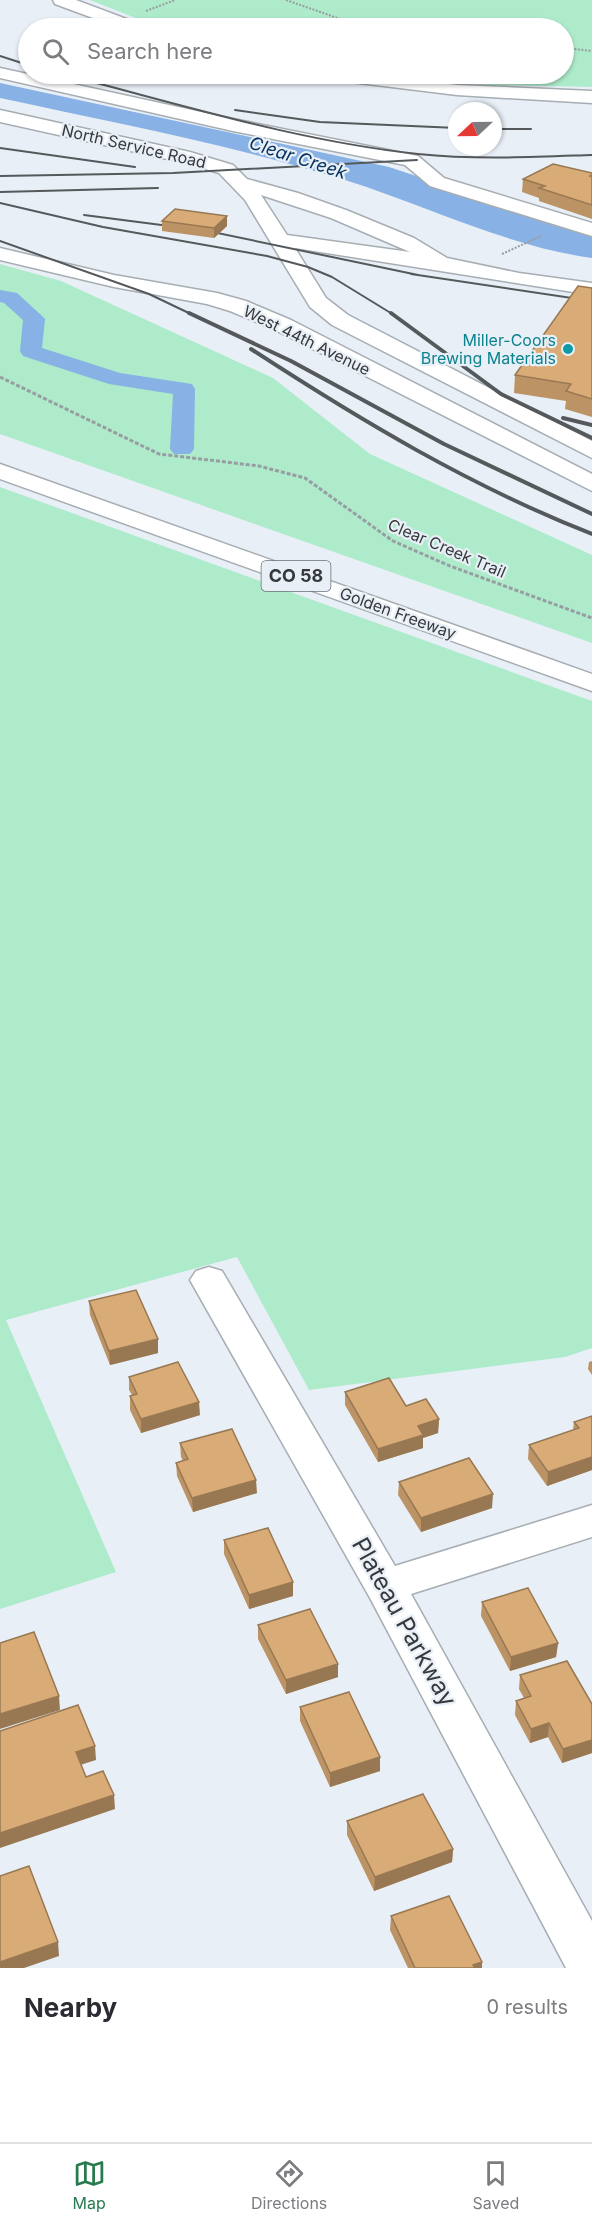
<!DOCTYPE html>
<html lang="en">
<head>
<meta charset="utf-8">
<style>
  body { margin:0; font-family:Inter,sans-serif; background:#f2f2f3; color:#2b2b33 }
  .compass { position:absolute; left:448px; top:102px; width:54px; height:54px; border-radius:50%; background:#fff; box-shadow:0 2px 4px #0004; rotate:248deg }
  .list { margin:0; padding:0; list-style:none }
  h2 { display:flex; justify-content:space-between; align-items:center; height:78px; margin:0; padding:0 24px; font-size:26px }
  h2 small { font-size:20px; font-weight:400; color:#7c7c81 }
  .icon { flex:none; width:33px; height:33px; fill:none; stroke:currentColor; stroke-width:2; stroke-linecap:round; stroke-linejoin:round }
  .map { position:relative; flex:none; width:592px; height:1968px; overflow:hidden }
  .search { position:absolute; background:#fff; box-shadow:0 2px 4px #0004; left:18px; right:18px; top:18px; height:66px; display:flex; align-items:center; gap:15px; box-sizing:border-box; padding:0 21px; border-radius:33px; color:#7c7c81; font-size:22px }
  .sheet { height:174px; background:#fff }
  nav { display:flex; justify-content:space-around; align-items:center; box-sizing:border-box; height:84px; border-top:2px solid #e1e1e2; background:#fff; font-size:16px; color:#7c7c81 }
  nav a { display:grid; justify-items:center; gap:3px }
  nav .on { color:#287b4e }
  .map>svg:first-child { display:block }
  .green { fill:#adebcb }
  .water { fill:#88b1e5 }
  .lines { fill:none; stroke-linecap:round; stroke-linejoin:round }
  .canal { fill:#88b1e5; fill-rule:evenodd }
  .minor-casing { stroke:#a6adb3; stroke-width:3 }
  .highway-casing { stroke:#a6adb3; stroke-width:3 }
  .path-far1 { stroke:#989da2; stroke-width:2; stroke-dasharray:2 1.5; stroke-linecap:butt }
  .path { stroke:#989da2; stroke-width:3; stroke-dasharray:4 2; stroke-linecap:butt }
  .minor { fill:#fff; fill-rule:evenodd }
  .highway { fill:#fff; fill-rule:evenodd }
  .rail-far1 { stroke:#55595c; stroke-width:2 }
  .rail { stroke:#55595c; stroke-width:4 }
  .wall { fill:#bb9365 }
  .shaded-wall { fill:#987853 }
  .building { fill:#d9ab76; stroke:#987853; stroke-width:1.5 }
  .culture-dot { fill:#0f9aa8; stroke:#e8eff6; stroke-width:2 }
  .labels { text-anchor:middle; stroke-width:4.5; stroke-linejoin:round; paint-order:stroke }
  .far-street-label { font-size:16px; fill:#36393c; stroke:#e8eff6 }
  .far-culture-label { font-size:16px; fill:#0d838f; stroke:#e8eff6; text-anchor:end }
  .far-water-label { font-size:18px; font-style:italic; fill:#083462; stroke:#e8eff6 }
  .shield { fill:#e8eff6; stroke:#6b7074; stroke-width:1.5 }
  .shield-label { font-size:18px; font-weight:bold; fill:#36393c }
  .near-street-label { font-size:24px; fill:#36393c; stroke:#e8eff6 }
</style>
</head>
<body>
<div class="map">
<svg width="592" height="1968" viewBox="0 0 592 1968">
  <rect width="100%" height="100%" fill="#e8eff6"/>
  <path class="green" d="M90 0H592V87L489 85 377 74H564V28H161Z
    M0 264 61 281 273 378 370 454 592 555V643L0 434Z
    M0 487 592 701V1348L565 1357 309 1390 237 1257 6 1320 116 1572 0 1609Z"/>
  <path class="water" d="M0 83 389 167 572 228 592 231V258C506 246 428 206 345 180 232 145 116 123 0 98Z"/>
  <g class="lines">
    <path class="canal" d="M0 290 17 293 41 315 45 319 42 348 120 373 192 384 195 389 194 449 190 454H174L170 449 173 394 109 384 23 356 20 351 23 320 4 303 0 302Z"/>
    <g class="minor-casing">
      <path id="minor" d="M53 0H76L140 24 143 28H120L55 4Z
        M0 68 233 119 418 156 444 178 592 223V236L430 186 405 165 233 131 0 78Z
        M317 74H366L457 85 592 91V103L457 95 326 79Z
        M0 110 190 152 233 165 247 179 298 193 346 210 414 238 447 258 519 273 592 283V295L295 248 326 298 348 315 592 441V458L332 325 310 307 245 200 219 173 185 163 0 122ZM261 195 331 218 410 252 287 235Z
        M0 248 114 275 217 293 246 301 291 320 592 474V491L275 330 230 311 207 304 114 287 0 260Z
        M209 1267 222 1271 395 1566 592 1505V1537L411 1594 592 1921V1968H566L370 1598 190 1280 196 1271Z"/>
    </g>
    <g class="highway-casing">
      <path id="highway" d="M0 464 592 674V691L0 479Z"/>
    </g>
    <path class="path-far1" d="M286 0 366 28
      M146 11 175 0
      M564 48 592 51
      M502 254 541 236"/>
    <path class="path" d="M0 377 159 454 259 466 305 478 393 541 450 566 592 618"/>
    <use href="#minor" class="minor"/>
    <use href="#highway" class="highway"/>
    <path class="rail-far1" d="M0 56 28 65
      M62 74C180 104 297 141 418 154 476 160 534 157 592 155
      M235 110 320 122 457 128
      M493 129H531
      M0 148 135 167
      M0 176 173 173 417 160
      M0 192 158 188
      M0 203 103 227 267 256 308 267 332 277 394 315
      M84 215 177 227
      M203 230 418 275
      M0 241 149 294 193 315
      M411 274 592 301"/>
    <path class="rail" d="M189 313 291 361 444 444 592 514
      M391 313 501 394 592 438
      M251 349C360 420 470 486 592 534
      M563 418 592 425"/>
  </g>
  <path class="wall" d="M592 173V219L539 201V198L522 192 523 179Z
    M162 221 227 226 214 238 162 231Z
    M592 288V417L565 409 566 401 514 393 515 375Z
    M89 1301 158 1353 110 1365 90 1315Z
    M592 1361V1375L588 1369 589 1362Z
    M129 1377 200 1415 141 1433 130 1410V1396L132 1395 129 1390Z
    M345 1392 439 1419 438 1433 423 1438V1448L378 1462 345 1405Z
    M592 1416V1470L547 1486 528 1459 529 1445 573 1430 574 1422Z
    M180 1443 257 1493 193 1512 177 1476 176 1463 183 1461 181 1457Z
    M399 1482 492 1508 421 1532 398 1495Z
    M224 1540 293 1596 249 1609 224 1554Z
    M482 1602 558 1643 556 1657 510 1671 481 1616Z
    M258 1625 338 1664V1677L286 1694 258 1639Z
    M520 1675 592 1704V1753L562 1763 548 1737 530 1743 515 1715 516 1701 524 1698 519 1689Z
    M300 1707 380 1757V1771L330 1787 300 1721Z
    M347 1821 453 1849 452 1862 374 1891 347 1835Z
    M391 1916 482 1962V1968H408L390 1930Z"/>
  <path class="shaded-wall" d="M227 216V226L214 238V228Z
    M158 1339V1353L110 1365 109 1351Z
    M199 1402 200 1415 141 1433V1419Z
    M439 1419 438 1433 423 1438V1448L378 1462V1449L418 1426Z
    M592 1457V1470L547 1486 548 1472Z
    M256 1480 257 1493 193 1512 192 1498Z
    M493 1494 492 1508 421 1532V1518Z
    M293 1582V1596L249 1609V1595Z
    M558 1643 556 1657 510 1671 511 1657Z
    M338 1664V1677L286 1694V1680Z
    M59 1696 60 1710 0 1729V1714Z
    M549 1723 548 1737 530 1743 531 1729Z
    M592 1740V1753L562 1763 563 1749Z
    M95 1746 96 1760 77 1766 76 1752Z
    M380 1757V1771L330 1787V1773Z
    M114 1795 115 1809 0 1848V1833Z
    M453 1849 452 1862 374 1891 375 1877Z
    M58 1942 59 1956 24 1968H0V1962Z
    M482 1962V1968H473V1965Z"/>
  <path class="building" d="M553 164 592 173V175L590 176 592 177V205L539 188 545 186 523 179Z
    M175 209 227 216 214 228 162 221Z
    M578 286 592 288V399L566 391 571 384 515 375Z
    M136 1290 158 1339 109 1351 89 1301Z
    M178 1362 199 1402 141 1419 130 1396 137 1394 129 1377Z
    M389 1378 406 1406 426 1399 439 1419 418 1426 423 1435 378 1449 345 1392Z
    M592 1416V1457L548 1472 529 1445 579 1428 574 1422Z
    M232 1429 256 1480 192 1498 176 1463 188 1459 180 1443Z
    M469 1458 493 1494 421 1518 399 1482Z
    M268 1528 293 1582 249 1595 224 1540Z
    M528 1588 558 1643 511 1657 482 1602Z
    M310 1609 338 1664 286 1680 258 1625Z
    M34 1632 59 1696 0 1714V1643Z
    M567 1661 592 1704V1740L563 1749 549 1723 531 1729 516 1701 531 1696 520 1675Z
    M349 1692 380 1757 330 1773 300 1707Z
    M78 1705 95 1746 76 1752 86 1777 103 1771 114 1795 0 1833V1731Z
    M423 1794 453 1849 375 1877 347 1821Z
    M29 1866 58 1942 0 1962V1876Z
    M449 1896 482 1962 473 1965 475 1968H415L391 1916Z"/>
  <circle class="culture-dot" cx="568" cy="349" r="6"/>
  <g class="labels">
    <g class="far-street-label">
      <text transform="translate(134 146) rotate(13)" y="6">North Service Road</text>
      <text transform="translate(307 340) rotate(26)" y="6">West 44th Avenue</text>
      <text transform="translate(447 548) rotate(23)" y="6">Clear Creek Trail</text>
      <text transform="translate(398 613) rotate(20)" y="6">Golden Freeway</text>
    </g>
    <g class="far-culture-label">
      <text x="556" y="346">Miller-Coors<tspan x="556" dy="18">Brewing Materials</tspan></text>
    </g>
    <g class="far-water-label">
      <text transform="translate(298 158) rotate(18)" y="6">Clear Creek</text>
    </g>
    <rect class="shield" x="261.5" y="561" width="69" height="30" rx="4.5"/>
    <g class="shield-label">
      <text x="296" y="582">CO 58</text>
    </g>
    <g class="near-street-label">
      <text transform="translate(404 1622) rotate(61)" y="8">Plateau Parkway</text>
    </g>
  </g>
</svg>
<svg class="compass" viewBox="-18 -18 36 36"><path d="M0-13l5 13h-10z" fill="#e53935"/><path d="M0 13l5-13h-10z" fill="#7c7c81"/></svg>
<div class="search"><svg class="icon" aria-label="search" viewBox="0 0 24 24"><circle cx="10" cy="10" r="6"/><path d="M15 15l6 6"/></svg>Search here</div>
</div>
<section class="sheet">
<h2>Nearby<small>0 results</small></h2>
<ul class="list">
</ul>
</section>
<nav>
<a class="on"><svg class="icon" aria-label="map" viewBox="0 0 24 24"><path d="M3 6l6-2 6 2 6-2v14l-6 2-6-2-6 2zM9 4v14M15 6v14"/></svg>Map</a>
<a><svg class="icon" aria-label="directions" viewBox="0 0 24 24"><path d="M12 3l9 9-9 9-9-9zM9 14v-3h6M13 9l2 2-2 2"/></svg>Directions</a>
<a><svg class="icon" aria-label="saved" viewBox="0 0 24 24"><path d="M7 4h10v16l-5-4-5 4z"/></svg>Saved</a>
</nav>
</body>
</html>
